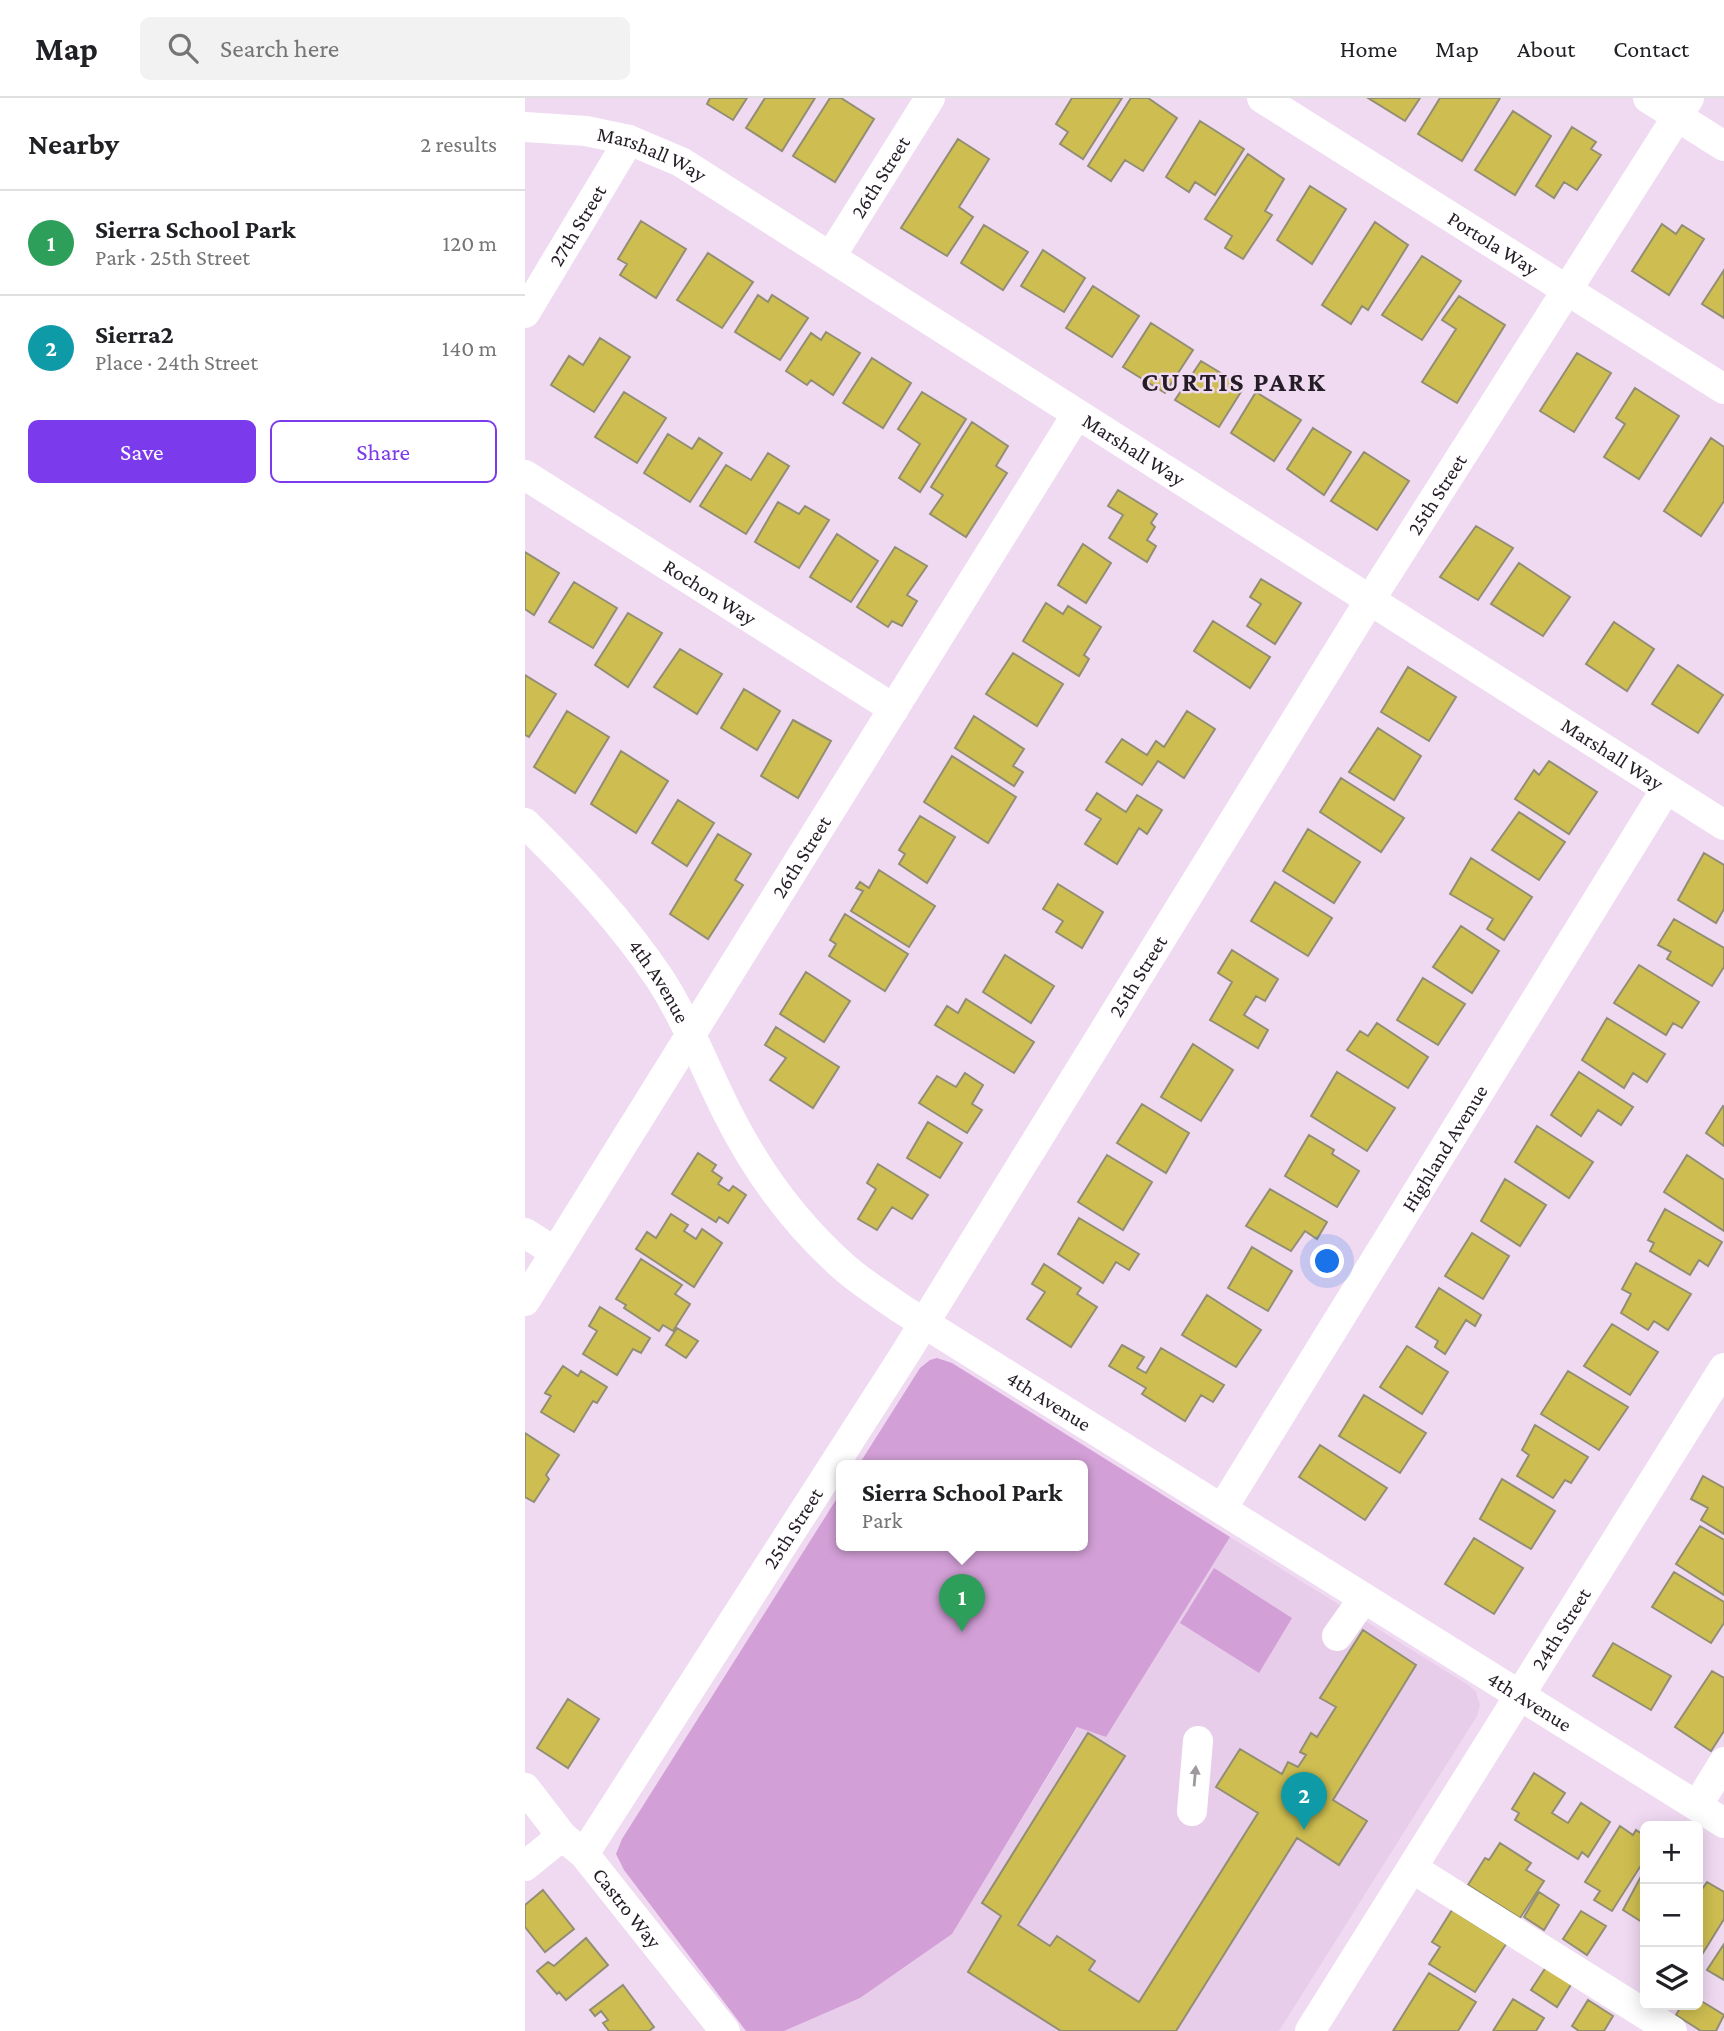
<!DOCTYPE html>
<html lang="en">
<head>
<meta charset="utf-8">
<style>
  body { margin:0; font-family:"Crimson Pro",serif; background:#f2f2f2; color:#202124 }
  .controls { position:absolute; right:21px; bottom:21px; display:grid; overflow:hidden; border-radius:10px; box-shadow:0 4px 18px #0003 }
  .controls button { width:63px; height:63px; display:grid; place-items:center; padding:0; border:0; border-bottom:2px solid #e0e0e0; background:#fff; color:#202124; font:35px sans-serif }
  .you { position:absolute; left:803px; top:1164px; width:24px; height:24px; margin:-18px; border:5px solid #fff; border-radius:50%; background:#1a73e8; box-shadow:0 0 0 10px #1a73e833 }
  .badge { display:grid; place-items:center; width:46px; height:46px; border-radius:50%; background:#7c3aed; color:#fff; font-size:23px; font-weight:700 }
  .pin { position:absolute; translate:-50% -58px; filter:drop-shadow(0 2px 4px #0008) }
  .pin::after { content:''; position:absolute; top:37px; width:24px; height:21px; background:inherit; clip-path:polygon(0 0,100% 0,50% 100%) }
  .popup { position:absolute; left:311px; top:1362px; width:252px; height:91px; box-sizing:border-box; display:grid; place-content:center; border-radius:10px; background:#fff; filter:drop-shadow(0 2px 5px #0005); font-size:23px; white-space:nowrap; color:#757577 }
  .popup b { font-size:26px; color:#202124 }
  .popup::after { content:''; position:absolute; left:50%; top:100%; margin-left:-14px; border:14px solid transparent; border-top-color:#fff }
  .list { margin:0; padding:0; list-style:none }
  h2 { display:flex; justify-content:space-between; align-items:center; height:91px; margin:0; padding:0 28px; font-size:30px }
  h2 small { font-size:23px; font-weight:400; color:#757577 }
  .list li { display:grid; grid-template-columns:46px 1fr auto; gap:21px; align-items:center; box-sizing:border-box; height:105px; padding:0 28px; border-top:2px solid #e0e0e0 }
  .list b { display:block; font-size:26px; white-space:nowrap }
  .list p { margin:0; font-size:23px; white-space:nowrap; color:#757577 }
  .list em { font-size:23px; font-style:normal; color:#757577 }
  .actions { display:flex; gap:14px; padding:21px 28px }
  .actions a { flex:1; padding:16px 0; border:2px solid #7c3aed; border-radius:10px; text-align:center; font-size:24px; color:#7c3aed }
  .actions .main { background:#7c3aed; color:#fff }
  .icon { flex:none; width:38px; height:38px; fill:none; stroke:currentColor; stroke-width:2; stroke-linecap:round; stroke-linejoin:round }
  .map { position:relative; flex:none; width:1199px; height:1933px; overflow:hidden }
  header { display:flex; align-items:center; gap:42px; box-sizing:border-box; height:98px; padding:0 35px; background:#fff; border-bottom:2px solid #e0e0e0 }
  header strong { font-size:33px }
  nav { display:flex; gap:38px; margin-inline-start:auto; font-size:24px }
  .search { width:490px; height:63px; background:#f2f2f2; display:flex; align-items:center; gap:18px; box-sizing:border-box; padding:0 24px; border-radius:10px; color:#757577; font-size:26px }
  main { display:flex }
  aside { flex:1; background:#fff }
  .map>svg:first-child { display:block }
  .built { fill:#e8cdea }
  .green { fill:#d29fd6 }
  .building { fill:#cebe51; stroke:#928e73; stroke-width:2 }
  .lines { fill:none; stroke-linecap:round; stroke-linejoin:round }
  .minor { stroke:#fff; stroke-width:30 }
  .oneway { fill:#9d999d }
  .labels { text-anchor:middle; stroke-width:5; stroke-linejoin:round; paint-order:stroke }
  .street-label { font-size:21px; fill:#251d26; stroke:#f0daf2 }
  .district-label { font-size:28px; font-weight:bold; letter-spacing:2px; fill:#251d26; stroke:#f0daf2 }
</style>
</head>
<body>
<header>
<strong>Map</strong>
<div class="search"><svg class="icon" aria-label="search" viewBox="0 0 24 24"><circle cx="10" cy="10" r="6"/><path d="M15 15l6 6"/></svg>Search here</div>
<nav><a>Home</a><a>Map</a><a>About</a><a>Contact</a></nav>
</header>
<main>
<aside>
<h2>Nearby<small>2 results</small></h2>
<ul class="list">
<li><span class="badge" style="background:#2e9e5b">1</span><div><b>Sierra School Park</b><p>Park · 25th Street</p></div><em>120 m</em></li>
<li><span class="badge" style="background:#0f9aa8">2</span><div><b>Sierra2</b><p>Place · 24th Street</p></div><em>140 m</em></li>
</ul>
<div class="actions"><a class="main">Save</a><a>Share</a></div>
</aside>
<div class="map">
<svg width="1199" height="1933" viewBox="0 0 1199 1933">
  <rect width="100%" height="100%" fill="#f0daf2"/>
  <path class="built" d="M705 1439 945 1588 951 1594 955 1607 952 1618 754 1933H259L335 1900 427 1836 553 1629 581 1639Z"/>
  <path class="green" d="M412 1260 427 1265 705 1439 581 1639 552 1629 427 1836 335 1900 259 1933H221L99 1772 91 1756 97 1741 316 1394V1448H558V1368H333L395 1270 405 1262Z
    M689 1470 767 1520 734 1575 655 1525Z"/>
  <path class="building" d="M185 0H222L208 22 182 6Z
    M240 0H290L257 53 221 30Z
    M305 0H316L349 21 310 84 268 58Z
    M547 0H597L558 61 535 46 543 34 531 26Z
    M606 0H623L652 20 618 73 600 62 586 83 563 68Z
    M843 0H895L880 23Z
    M915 0H975L937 63 893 36Z
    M988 13 1026 38 990 97 950 72Z
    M675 23 719 51 690 97 670 84 664 94 641 79Z
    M1047 29 1071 44 1066 51 1076 57 1052 92 1039 84 1029 100 1011 88Z
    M433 41 464 61 434 109 448 119 422 158 376 130Z
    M723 56 759 81 740 113 747 117 718 161 700 150 707 138 680 121Z
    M785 88 821 111 787 166 752 142Z
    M116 123 161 151 131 200 95 177 102 166 93 161Z
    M850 124 883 147 843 212 837 208 826 226 797 207Z
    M1137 126 1151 136 1157 127 1179 141 1144 197 1107 173Z
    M459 127 503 154 478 192 436 165Z
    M518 152 560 180 539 214 496 188Z
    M183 155 228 184 197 230 152 202Z
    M897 158 936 183 897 242 857 217Z
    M1199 172V220L1177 206Z
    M568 188 614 218 587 259 541 230Z
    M233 197 243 204 247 197 283 220 255 262 210 234Z
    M934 198 980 227 932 305 897 284 931 231 917 222Z
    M626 225 668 252 640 295 598 269Z
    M301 234 335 255 308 297 286 282 282 287 261 273 286 235 296 242Z
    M75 240 105 259 69 314 26 287 44 258 58 267Z
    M1052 255 1086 275 1049 334 1015 313Z
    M347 260 386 285 358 330 318 305Z
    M676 263 719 289 694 329 650 302Z
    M1110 290 1154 318 1114 381 1079 359 1100 326 1091 320Z
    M99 294 141 320 112 365 70 339Z
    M397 294 441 321 395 394 374 380 395 346 373 331Z
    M731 294 776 322 749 363 706 335Z
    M447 324 483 348 471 368 482 375 441 439 405 416 418 397 406 389Z
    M788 330 826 354 799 397 762 371Z
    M143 336 167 351 174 340 197 355 165 404 119 375Z
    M1186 340 1199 349V403L1176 438 1139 413Z
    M839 354 884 383 852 432 806 403Z
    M243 355 264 368 221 436 175 408 201 367 226 382Z
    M593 392 632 416 626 425 630 429 622 442 631 448 622 464 584 440 598 417 583 408Z
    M253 404 274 416 280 408 304 422 274 470 230 444Z
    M951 428 988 450 953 502 915 479Z
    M312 436 353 463 326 504 285 479Z
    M558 446 586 465 561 505 533 487Z
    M370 449 402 468 382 497 392 503 377 528 367 523 363 529 332 509Z
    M0 454 34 475 9 517 0 511Z
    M994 465 1045 499 1018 538 966 506Z
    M736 481 776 505 750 546 722 528 736 506 725 499Z
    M49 484 92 510 68 550 24 524Z
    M521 505 538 516 543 508 576 529 559 557 564 561 554 578 498 543Z
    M103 515 137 535 103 589 70 567Z
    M688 523 745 559 725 590 669 553Z
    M1089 524 1129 551 1102 593 1061 566Z
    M155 551 197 576 172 616 129 589Z
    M488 555 538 586 512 628 461 596Z
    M1153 567 1198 597 1173 635 1127 606Z
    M883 569 931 599 904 643 856 614Z
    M0 577 31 596 4 639 0 637Z
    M219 591 255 613 232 652 196 630Z
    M42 613 84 639 50 695 9 669Z
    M662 613 690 631 659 680 633 663 617 687 581 664 597 641 622 657 631 643 639 649Z
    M449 618 499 651 488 668 498 674 489 688 430 650Z
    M268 622 306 643 273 700 236 678Z
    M853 630 896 658 869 702 824 674Z
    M96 653 143 683 111 735 66 706Z
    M427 658 491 699 463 745 399 704Z
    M1024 663 1072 694 1044 736 990 701 1009 672 1014 677Z
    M816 680 879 720 856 754 795 714Z
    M572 695 601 714 612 697 637 712 622 736 614 730 592 766 560 746 576 721 561 712Z
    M153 702 189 725 162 768 127 745Z
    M994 714 1040 744 1014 782 967 752Z
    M395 718 430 739 402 785 374 766 380 756 374 752Z
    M783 731 835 764 809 805 758 773Z
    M193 736 226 756 210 782 218 787 183 841 145 816Z
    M1179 755 1199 767V811L1191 825 1153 802Z
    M946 760 1007 799 979 842 962 831 968 821 925 796Z
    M354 772 410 808 384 849 326 813 338 793 331 790 335 784 344 790Z
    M750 784 807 820 783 858 726 823Z
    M533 786 578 814 557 850 531 834 538 823 518 811Z
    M320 816 383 856 360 893 304 858 311 846 305 842Z
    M1149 821 1199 850V869L1187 888 1142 861 1146 854 1133 847Z
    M936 828 974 853 947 895 908 869Z
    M707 852 753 881 740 903 731 898 719 917 743 932 733 950 685 922 707 884 693 875Z
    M480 857 529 888 506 925 458 894Z
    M1114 867 1174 904 1157 930 1148 925 1141 937 1089 905Z
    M281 874 325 903 299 944 255 916Z
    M898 880 940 906 913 947 872 922Z
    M441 901 509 944 489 975 410 927 422 908 433 915Z
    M1082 920 1140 956 1122 984 1108 975 1099 990 1057 962Z
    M852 925 903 959 883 990 822 952 835 933 843 938Z
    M251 929 314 969 288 1010 245 982 261 960 240 947Z
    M668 946 708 972 676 1023 636 999Z
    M812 974 870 1010 842 1053 786 1018Z
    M1054 974 1108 1009 1096 1027 1073 1012 1056 1038 1026 1017Z
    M440 975 458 987 447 1006 457 1012 442 1035 394 1005 412 978 431 989Z
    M617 1006 664 1035 641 1075 592 1045Z
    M1198 1008 1199 1009V1048L1181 1035Z
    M403 1024 437 1045 415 1080 382 1060Z
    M1012 1028 1068 1064 1044 1100 990 1064Z
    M784 1037 809 1052 807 1056 834 1073 812 1109 760 1078Z
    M173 1055 191 1067 187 1073 197 1080 193 1086 204 1093 208 1088 221 1097 203 1125 194 1119 191 1124 147 1096Z
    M582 1057 627 1084 598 1132 553 1104Z
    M1162 1057 1199 1082V1133L1139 1094Z
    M353 1066 403 1097 387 1121 367 1109 352 1132 333 1121 351 1091 342 1085Z
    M980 1081 1021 1107 995 1148 956 1123Z
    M745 1091 802 1124 792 1141 780 1133 766 1153 721 1128Z
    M1140 1111 1197 1144 1183 1168 1174 1162 1165 1177 1125 1153 1129 1145 1123 1142Z
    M146 1116 163 1127 159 1133 171 1141 177 1131 197 1145 169 1189 111 1151 122 1134 131 1140Z
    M554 1120 614 1156 604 1172 591 1164 578 1185 533 1156Z
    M947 1135 984 1158 958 1201 920 1178Z
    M727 1149 767 1173 743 1213 703 1190Z
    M116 1161 157 1187 150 1196 165 1206 148 1233 138 1227 134 1233 99 1210 101 1207 91 1201Z
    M1111 1165 1166 1196 1143 1232 1129 1223 1123 1232 1096 1215 1106 1196 1097 1191Z
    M519 1166 556 1190 552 1196 572 1209 546 1249 502 1221 520 1194 507 1186Z
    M914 1190 956 1217 950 1228 941 1222 920 1256 910 1249 913 1243 891 1229Z
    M682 1197 736 1232 711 1269 657 1237Z
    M75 1209 125 1240 116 1255 108 1251 92 1277 58 1256 72 1233 64 1228Z
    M1087 1226 1133 1254 1105 1297 1059 1268Z
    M152 1230 173 1243 161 1260 141 1247Z
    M597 1247 619 1259 612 1270 621 1275 636 1250 699 1287 688 1304 676 1297 660 1323 617 1296 621 1290 584 1268Z
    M882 1248 923 1274 897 1316 855 1289Z
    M38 1268 53 1278 56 1273 82 1289 72 1305 68 1303 49 1334 16 1314 26 1298 20 1295Z
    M1043 1273 1103 1309 1074 1352 1016 1316Z
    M839 1297 901 1335 875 1375 814 1338Z
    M1010 1327 1063 1359 1046 1385 1040 1382 1028 1400 992 1378 1004 1357 997 1352Z
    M0 1335 34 1357 21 1377 24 1381 9 1404 0 1399Z
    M795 1347 862 1390 840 1422 774 1379Z
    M1178 1378 1199 1390V1436L1176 1422 1183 1410 1166 1401Z
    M977 1381 1030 1413 1006 1451 955 1421Z
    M1175 1428 1199 1442V1497L1151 1466Z
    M949 1440 998 1470 969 1516 920 1486Z
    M1149 1474 1199 1504V1525L1186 1545 1127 1509Z
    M838 1532 891 1567 808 1702 842 1723 814 1767 772 1740 651 1933H536L443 1874 476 1818 457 1805 563 1635 600 1658 493 1827 525 1848 532 1838 570 1863 564 1872 614 1904 733 1715 691 1689 715 1651 757 1676 763 1664 773 1669 781 1657 775 1654 786 1635 792 1639 811 1609 795 1600Z
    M1088 1545 1146 1578 1126 1612 1068 1578Z
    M1187 1573 1199 1580V1633L1186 1653 1150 1629Z
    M43 1601 74 1621 43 1670 12 1650Z
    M1009 1675 1040 1695 1027 1715 1043 1725 1056 1705 1085 1724 1063 1759 1057 1754 1053 1761 990 1722 994 1715 987 1711Z
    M1095 1728 1108 1737 1111 1732 1120 1738V1761L1087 1813 1069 1802 1075 1793 1060 1784Z
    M975 1745 1006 1765 1001 1772 1019 1783 995 1820 943 1787 960 1760 964 1762Z
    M1120 1771V1826L1098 1812Z
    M1182 1784 1199 1794V1821L1173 1863V1790L1177 1791Z
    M18 1792 49 1831 20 1854 0 1829V1807Z
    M1014 1794 1034 1807 1019 1832 999 1819Z
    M927 1812 981 1846 950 1894 904 1866 915 1849 907 1844Z
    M1056 1813 1081 1828 1062 1857 1038 1841Z
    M61 1840 83 1867 41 1902 34 1894 32 1896 12 1873 23 1864 29 1868Z
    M1199 1846V1882L1182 1872Z
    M1021 1869 1047 1885 1032 1909 1006 1892Z
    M904 1875 951 1904 933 1933H868Z
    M98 1887 129 1929 124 1933H84L78 1925 83 1922 76 1913 70 1918 65 1912Z
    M988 1901 1019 1920 1011 1933H968Z
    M1173 1901 1199 1917 1191 1933H1176L1151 1917 1157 1907H1173Z
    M1063 1902 1088 1918 1079 1933H1054L1047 1928Z"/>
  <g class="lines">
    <g class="minor">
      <path id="s1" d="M737 0 1199 291"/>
      <path d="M1123 0 1199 48"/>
      <path id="s2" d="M0 29 61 33 104 42 156 64 1199 727"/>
      <path id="s3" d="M306 158 405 0"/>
      <path id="s4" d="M0 215 104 42"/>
      <path id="s5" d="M0 377 369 611"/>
      <path id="s6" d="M0 725C50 774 96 823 135 881 162 923 180 970 202 1014 231 1072 271 1127 320 1170 337 1185 357 1197 375 1210L1199 1725"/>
      <path d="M0 1135 30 1154"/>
      <path id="s7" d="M0 1203 552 316"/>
      <path id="s8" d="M697 1411 1141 691"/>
      <path d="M812 1538 839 1500"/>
      <path id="s9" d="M0 1690 37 1738 59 1756 200 1933"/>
      <path d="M1172 1708 1199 1664"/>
      <path d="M667 1713 673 1643"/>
      <path id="s10" d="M59 1756 380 1256 845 502 1164 0"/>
      <path d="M0 1768 37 1738"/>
      <path d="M887 1770 1147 1933"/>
      <path id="s11" d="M785 1933 1199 1270"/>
    </g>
  </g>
  <defs><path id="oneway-solid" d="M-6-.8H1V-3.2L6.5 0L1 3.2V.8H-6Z" transform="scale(1.75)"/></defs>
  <use class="oneway" href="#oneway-solid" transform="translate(670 1678) rotate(-85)"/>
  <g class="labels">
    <g class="street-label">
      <text dy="7" stroke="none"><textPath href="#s2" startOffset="131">Marshall Way</textPath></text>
      <text dy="7" stroke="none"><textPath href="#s3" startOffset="93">26th Street</textPath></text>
      <text dy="7" stroke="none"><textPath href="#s4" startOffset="102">27th Street</textPath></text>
      <text dy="7" stroke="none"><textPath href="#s1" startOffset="273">Portola Way</textPath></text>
      <text dy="7" stroke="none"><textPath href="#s2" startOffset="698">Marshall Way</textPath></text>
      <text dy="7" stroke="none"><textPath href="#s10" startOffset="1605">25th Street</textPath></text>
      <text dy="7" stroke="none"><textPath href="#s5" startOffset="219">Rochon Way</textPath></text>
      <text dy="7" stroke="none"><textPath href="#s2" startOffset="1265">Marshall Way</textPath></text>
      <text dy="7" stroke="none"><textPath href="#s7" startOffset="523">26th Street</textPath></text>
      <text dy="7" stroke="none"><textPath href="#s10" startOffset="1038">25th Street</textPath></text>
      <text dy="7" stroke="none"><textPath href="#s6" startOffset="208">4th Avenue</textPath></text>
      <text dy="7" stroke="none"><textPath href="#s8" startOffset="424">Highland Avenue</textPath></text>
      <text dy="7" stroke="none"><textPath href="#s6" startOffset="796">4th Avenue</textPath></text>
      <text dy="7" stroke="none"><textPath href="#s10" startOffset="387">25th Street</textPath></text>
      <text dy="7" stroke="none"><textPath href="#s11" startOffset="474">24th Street</textPath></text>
      <text dy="7" stroke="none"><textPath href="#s6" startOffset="1363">4th Avenue</textPath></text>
      <text dy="7" stroke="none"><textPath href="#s9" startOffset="158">Castro Way</textPath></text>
    </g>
    <g class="district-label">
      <text x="709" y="293">CURTIS PARK</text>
    </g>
  </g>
</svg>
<div class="controls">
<button>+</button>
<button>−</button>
<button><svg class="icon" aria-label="layers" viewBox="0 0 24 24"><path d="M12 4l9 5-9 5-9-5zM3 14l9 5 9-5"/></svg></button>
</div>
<div class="you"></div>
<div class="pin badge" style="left:437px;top:1534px;background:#2e9e5b">1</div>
<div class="popup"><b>Sierra School Park</b>Park</div>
<div class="pin badge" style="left:779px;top:1732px;background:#0f9aa8">2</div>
</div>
</main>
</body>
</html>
